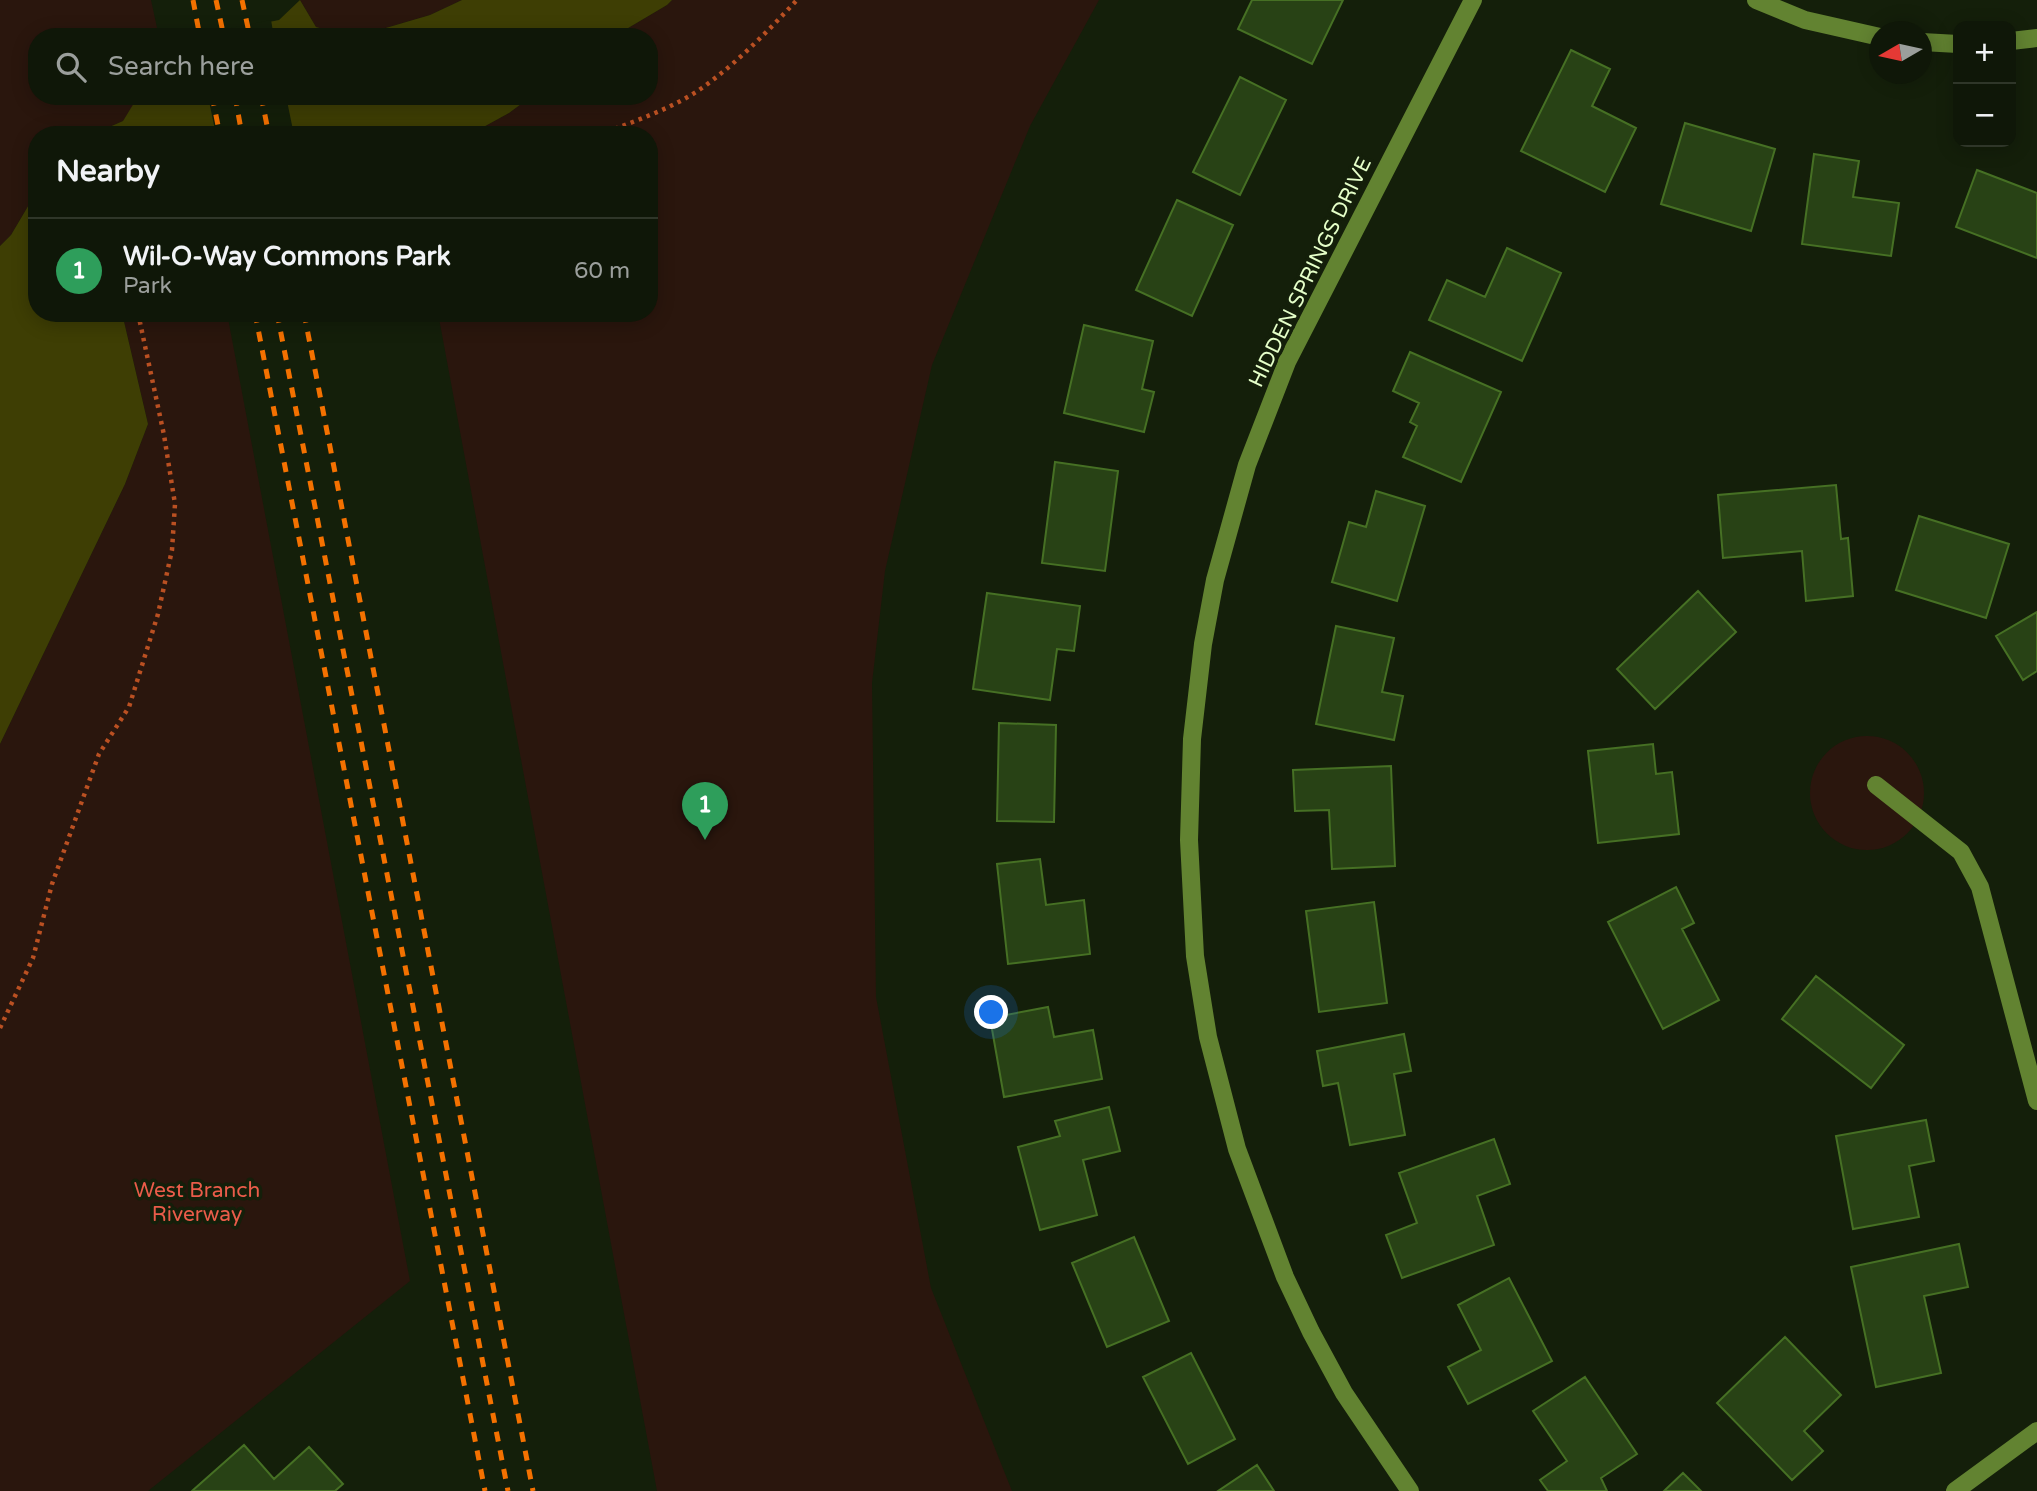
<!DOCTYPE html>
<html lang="en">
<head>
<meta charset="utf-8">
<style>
  body { margin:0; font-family:"Varela Round",sans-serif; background:#1d2416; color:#f1f3f6 }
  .controls { position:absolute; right:21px; top:21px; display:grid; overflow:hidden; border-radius:14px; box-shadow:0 4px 18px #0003 }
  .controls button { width:63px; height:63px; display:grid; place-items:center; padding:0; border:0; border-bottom:2px solid #2f3629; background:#0f1708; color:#f1f3f6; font:35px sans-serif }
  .compass { position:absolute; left:1869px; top:21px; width:63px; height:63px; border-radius:50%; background:#0f1708; box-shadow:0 4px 18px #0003; rotate:261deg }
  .you { position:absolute; left:992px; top:1013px; width:24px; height:24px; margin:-18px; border:5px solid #fff; border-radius:50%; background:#1a73e8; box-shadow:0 0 0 10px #1a73e833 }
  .badge { display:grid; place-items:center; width:46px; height:46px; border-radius:50%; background:#f47100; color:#fff; font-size:23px; font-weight:700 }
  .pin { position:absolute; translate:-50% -58px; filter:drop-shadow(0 2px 4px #0008) }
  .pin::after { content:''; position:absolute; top:37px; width:24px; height:21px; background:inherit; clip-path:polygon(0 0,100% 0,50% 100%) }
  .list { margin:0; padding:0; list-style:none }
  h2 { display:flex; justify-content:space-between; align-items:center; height:91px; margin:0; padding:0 28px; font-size:30px }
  h2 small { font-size:23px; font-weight:400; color:#9b9f9c }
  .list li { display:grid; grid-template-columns:46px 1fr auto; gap:21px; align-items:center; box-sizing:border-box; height:105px; padding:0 28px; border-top:2px solid #2f3629 }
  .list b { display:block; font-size:26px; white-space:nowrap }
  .list p { margin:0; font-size:23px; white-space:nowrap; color:#9b9f9c }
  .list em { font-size:23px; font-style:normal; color:#9b9f9c }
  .icon { flex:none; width:38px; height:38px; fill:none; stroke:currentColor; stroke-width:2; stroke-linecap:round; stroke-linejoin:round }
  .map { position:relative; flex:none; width:2037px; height:1491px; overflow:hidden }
  .search { position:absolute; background:#0f1708; box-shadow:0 4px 18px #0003; left:28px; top:28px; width:630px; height:77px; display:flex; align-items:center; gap:18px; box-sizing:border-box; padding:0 24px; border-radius:28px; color:#9b9f9c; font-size:26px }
  .panel { position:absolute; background:#0f1708; box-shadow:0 4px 18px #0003; left:28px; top:126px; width:630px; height:196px; border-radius:28px }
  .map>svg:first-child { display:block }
  .green { fill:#2a160d }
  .water { fill:#3e3e04 }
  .pier { fill:#141f0a }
  .building { fill:#284215; stroke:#467024; stroke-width:2 }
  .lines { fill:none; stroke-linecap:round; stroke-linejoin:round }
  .path { stroke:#ba5022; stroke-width:4.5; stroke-dasharray:3.5 5; stroke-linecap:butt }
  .minor { stroke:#628331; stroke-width:18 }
  .rail { stroke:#f47100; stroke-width:5; stroke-dasharray:10 9; stroke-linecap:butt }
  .labels { text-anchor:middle; stroke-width:7; stroke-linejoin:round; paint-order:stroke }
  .street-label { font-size:21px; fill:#e5ffc9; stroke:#141f0a }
  .park-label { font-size:21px; fill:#ea5c4a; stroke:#141f0a }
</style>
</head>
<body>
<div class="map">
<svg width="2037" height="1491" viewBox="0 0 2037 1491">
  <rect width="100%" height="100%" fill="#141f0a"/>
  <path class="green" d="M0 0H151L159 37H37V96H132L135 103 123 121 91 135H37V191L11 235 0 246Z
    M300 0H462L430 15 355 37 316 27Z
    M672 0H1099L1030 126 932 365 885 571 872 683 876 997 931 1288 1012 1491H657L438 313H649V135H469L509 113 532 96H649V37H613L667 5Z
    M122 313H227L410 1281 148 1491H0V744L125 484 148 424Z
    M1810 793a57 57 0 1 1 114 0a57 57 0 1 1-114 0Z"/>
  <path class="water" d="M300 0 316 27 354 37H193L279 20Z
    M462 0H672L667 5 613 37H355L430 15Z
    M132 96H532L509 113 469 135H91L123 121 134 103Z
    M37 191V313H122L148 424 125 484 0 744V246L11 235Z"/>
  <path class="pier" d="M271 20 274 37H196V35Z
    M208 96H286L294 135H216Z"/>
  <path class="building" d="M1252 0H1343L1312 64 1238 29Z
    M1571 50 1610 69 1592 106 1636 128 1605 192 1521 151Z
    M1240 77 1286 100 1240 195 1193 172Z
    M1685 123 1775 149 1751 231 1661 204Z
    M1814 154 1859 161 1853 197 1899 203 1891 256 1802 244Z
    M1977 170 2037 193V258L1956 227Z
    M1177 200 1233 225 1192 316 1136 290Z
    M1507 248 1561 273 1522 361 1429 320 1447 280 1485 297Z
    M1084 325 1153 341 1142 389 1154 392 1144 432 1064 413Z
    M1410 352 1501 392 1461 482 1403 457 1417 426 1410 422 1419 403 1393 391Z
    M1055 462 1118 471 1105 571 1042 563Z
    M1836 485 1841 539 1848 538 1853 596 1806 601 1802 551 1723 558 1718 495Z
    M1376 491 1425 506 1397 601 1332 582 1349 522 1366 527Z
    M1919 516 2009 544 1986 618 1896 590Z
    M1698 591 1736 632 1655 709 1617 669Z
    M987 593 1080 606 1074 651 1057 649 1050 700 973 689Z
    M2037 612V671L2023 680 1996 636Z
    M1336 626 1394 638 1382 692 1403 696 1394 740 1316 724Z
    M999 723 1056 725 1054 822 997 821Z
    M1653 744 1656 774 1672 772 1679 834 1598 843 1588 751Z
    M1391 766 1395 866 1332 869 1329 810 1295 811 1293 770Z
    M1040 859 1046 905 1084 900 1090 954 1008 964 997 864Z
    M1676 887 1694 923 1682 929 1719 1000 1663 1029 1608 922Z
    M1374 902 1387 1003 1319 1012 1306 911Z
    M1816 976 1904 1045 1871 1088 1782 1019Z
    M1048 1007 1054 1037 1093 1030 1102 1079 1004 1097 990 1018Z
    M1404 1034 1411 1071 1394 1074 1405 1135 1350 1145 1338 1083 1323 1086 1317 1051Z
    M1109 1107 1120 1151 1083 1160 1097 1215 1040 1230 1018 1147 1060 1136 1055 1121Z
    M1926 1120 1934 1161 1909 1166 1919 1217 1853 1229 1836 1136Z
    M1494 1139 1510 1184 1477 1196 1494 1245 1402 1278 1386 1235 1417 1223 1399 1173Z
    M1134 1237 1169 1321 1107 1347 1072 1263Z
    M1959 1244 1968 1287 1924 1296 1941 1373 1876 1387 1851 1267Z
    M1509 1278 1552 1361 1468 1404 1448 1367 1481 1350 1458 1305Z
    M1785 1337 1841 1395 1804 1431 1823 1451 1792 1480 1717 1403Z
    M1191 1353 1235 1439 1188 1464 1143 1377Z
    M1585 1377 1637 1454 1601 1478 1607 1491H1548L1540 1480 1567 1461 1533 1411Z
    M244 1445 274 1479 309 1447 343 1484 335 1491H192Z
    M1257 1465 1274 1491H1218Z
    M1683 1473 1701 1491H1664Z"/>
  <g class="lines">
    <path class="path" d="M599 135C634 121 672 109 702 88 738 62 767 32 797 0
      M0 1028 33 958 52 884 99 754 129 707 158 614 172 550 175 504 164 435 138 313"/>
    <path class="minor" d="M1756 0 1805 20 1880 37
      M2011 41 2037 38
      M1922 42 1958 44
      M1876 785 1961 852 1980 887 2037 1101
      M1410 1491 1344 1393 1311 1332 1285 1277 1237 1149 1208 1037 1195 956 1189 840 1192 739 1203 644 1215 580 1247 465 1287 362 1473 0
      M1955 1491 2037 1431"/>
    <path class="rail" d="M193 0 200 37
      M216 0 224 37
      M242 0 250 37
      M212 96 220 135
      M235 96 242 135
      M261 96 269 135
      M255 313 485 1491
      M277 313 508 1491
      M304 313 533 1491"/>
  </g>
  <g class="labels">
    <g class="street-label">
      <text transform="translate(1310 272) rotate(-64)" y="7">HIDDEN SPRINGS DRIVE</text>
    </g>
    <g class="park-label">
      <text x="197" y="1197">West Branch<tspan x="197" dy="24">Riverway</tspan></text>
    </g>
  </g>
</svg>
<div class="controls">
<button>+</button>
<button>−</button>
</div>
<svg class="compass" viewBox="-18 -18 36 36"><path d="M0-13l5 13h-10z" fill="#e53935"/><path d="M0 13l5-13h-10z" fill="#9b9f9c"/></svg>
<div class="you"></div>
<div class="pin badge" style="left:705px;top:840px;background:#2e9e5b">1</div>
<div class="search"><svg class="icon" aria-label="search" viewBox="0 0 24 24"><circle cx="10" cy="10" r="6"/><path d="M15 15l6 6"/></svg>Search here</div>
<section class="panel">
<h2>Nearby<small></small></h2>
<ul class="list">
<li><span class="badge" style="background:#2e9e5b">1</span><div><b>Wil-O-Way Commons Park</b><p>Park</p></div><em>60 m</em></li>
</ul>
</section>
</div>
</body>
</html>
